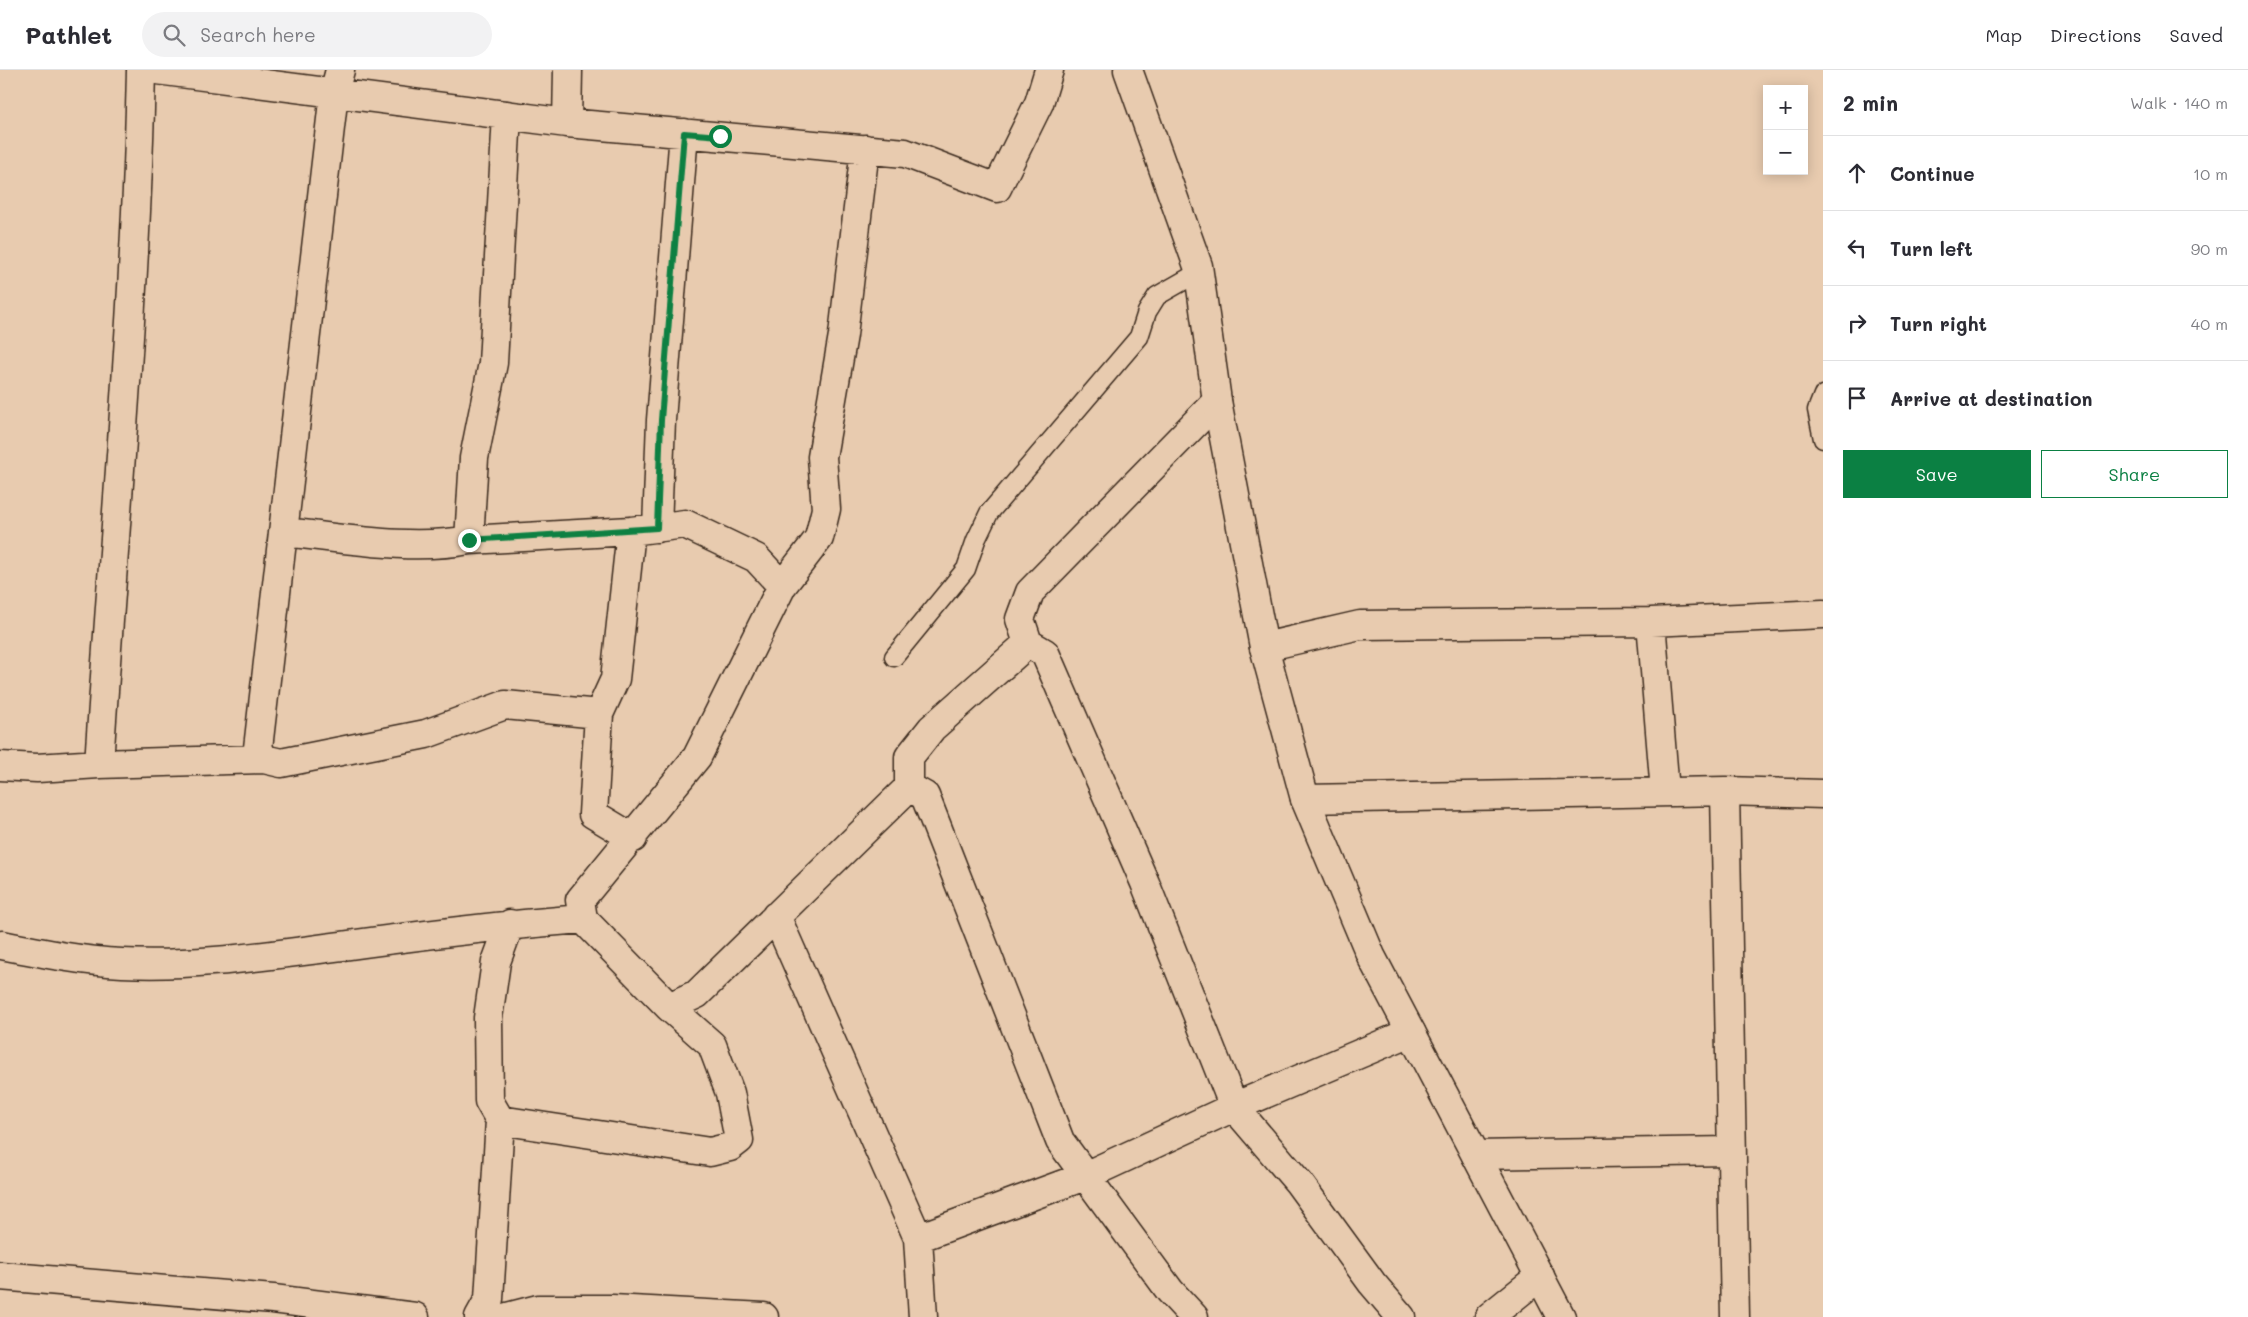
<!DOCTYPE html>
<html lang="en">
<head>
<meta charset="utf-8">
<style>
  body { margin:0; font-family:Mali,sans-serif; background:#f2f2f3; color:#2b2b33 }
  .controls { position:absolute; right:15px; top:15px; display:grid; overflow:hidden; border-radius:0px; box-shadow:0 2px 12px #0003 }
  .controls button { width:45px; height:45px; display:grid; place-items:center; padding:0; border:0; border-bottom:1px solid #e1e1e2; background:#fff; color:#2b2b33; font:25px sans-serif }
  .stop { position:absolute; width:15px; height:15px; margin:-11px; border:4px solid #0b8043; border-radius:50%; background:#fff }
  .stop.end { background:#0b8043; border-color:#fff; box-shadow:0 1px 5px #0008 }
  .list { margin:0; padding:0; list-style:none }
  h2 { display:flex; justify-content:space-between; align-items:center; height:65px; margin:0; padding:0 20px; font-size:21px }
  h2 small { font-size:16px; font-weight:400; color:#7c7c81 }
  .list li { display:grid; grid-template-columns:32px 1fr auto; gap:15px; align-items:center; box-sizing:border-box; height:75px; padding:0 20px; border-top:1px solid #e1e1e2 }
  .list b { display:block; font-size:19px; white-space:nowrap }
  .list em { font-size:16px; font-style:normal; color:#7c7c81 }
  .actions { display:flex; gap:10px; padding:15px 20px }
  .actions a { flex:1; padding:11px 0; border:1px solid #0b8043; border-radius:0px; text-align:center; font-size:18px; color:#0b8043 }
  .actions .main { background:#0b8043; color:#fff }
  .icon { flex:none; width:28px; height:28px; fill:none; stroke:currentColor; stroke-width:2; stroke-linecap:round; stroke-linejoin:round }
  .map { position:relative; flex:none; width:1823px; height:1247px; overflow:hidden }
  header { display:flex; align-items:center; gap:30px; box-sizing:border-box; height:70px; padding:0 25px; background:#fff; border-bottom:1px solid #e1e1e2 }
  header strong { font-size:24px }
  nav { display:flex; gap:28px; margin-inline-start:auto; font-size:18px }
  .search { width:350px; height:45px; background:#f2f2f3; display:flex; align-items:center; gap:12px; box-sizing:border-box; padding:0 18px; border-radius:28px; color:#7c7c81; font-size:19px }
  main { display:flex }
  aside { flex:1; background:#fff }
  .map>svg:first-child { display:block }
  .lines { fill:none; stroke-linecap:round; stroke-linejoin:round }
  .service-casing { stroke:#3b2a1e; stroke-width:21 }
  .minor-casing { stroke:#3b2a1e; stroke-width:31 }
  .tertiary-casing { stroke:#3b2a1e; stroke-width:31 }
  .service { stroke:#e8cbaf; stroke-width:18 }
  .minor { stroke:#e8cbaf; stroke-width:28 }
  .tertiary { stroke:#e8cbaf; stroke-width:28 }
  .route { stroke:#0b8043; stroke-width:6 }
</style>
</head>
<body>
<header>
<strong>Pathlet</strong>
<div class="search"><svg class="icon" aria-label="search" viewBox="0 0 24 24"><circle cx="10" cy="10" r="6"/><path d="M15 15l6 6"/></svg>Search here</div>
<nav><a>Map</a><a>Directions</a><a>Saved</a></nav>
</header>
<main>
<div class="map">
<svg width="1823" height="1247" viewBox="0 0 1823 1247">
  <rect width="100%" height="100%" fill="#e8cbaf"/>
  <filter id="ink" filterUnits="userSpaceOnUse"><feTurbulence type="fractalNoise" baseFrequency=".02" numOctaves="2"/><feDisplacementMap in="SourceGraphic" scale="10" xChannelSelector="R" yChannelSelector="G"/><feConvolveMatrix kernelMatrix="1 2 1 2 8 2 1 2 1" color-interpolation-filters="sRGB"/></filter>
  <g filter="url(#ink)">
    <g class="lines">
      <g class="service-casing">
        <path id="service" d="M1823 325 1817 340 1823 369
          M894 587 966 499 976 470 989 443 1139 267 1147 242 1157 226 1199 202"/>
      </g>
      <g class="minor-casing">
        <path id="minor" d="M157 0 567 53 905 83 997 118 1039 33 1049 0
          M340 0 334 23 258 678 264 689 281 693 426 664 505 635 599 644
          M567 53 568 0
          M657 458 661 350 684 63
          M631 461 615 609 599 644 593 744 633 768
          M283 462C344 468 409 481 469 470L631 461 685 454 756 488 782 516 697 687 580 830 583 849 669 937 697 924 909 717 925 726 1060 1071 1170 1221 1194 1247
          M469 470 474 388 493 293 507 45
          M782 516 819 468 826 439 822 387 843 265 865 79
          M1651 552 1665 722
          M1028 573 1020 549 1030 522 1217 331
          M1264 577 1360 555 1651 552 1823 544
          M99 694C114 463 136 231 141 0
          M0 696 37 698 99 694 264 689
          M909 717V687L932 658 1028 573 1045 583 1145 813 1234 1037 1299 1113 1372 1213 1401 1247
          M1725 721 1735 1247
          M1305 729 1725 721 1823 724
          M776 846 918 1168 923 1247
          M2 875C42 883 82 891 122 893 195 897 269 885 342 876 422 865 502 855 583 849
          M500 1050 710 1082 730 1077 739 1070 730 1023 712 975 669 937
          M1476 1085 1731 1081
          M918 1168 1085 1106 1234 1037 1411 962
          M0 1206 273 1229 415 1247
          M479 1247 489 1229 500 1050 489 1031 488 948 496 892 510 854
          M507 1247 538 1239H612L764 1247
          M1489 1247 1540 1206"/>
      </g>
      <g class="tertiary-casing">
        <path id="tertiary" d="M1128 0 1198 196 1217 331 1264 577 1305 729 1371 886 1561 1247"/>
      </g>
      <use href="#service" class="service"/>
      <use href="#minor" class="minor"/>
      <use href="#tertiary" class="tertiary"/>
    </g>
  </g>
  <g class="lines" filter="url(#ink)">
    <path class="route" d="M469 470 657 458 661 350 684 63 720 66"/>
  </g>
</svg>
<div class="controls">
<button>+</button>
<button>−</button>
</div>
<div class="stop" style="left:720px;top:66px"></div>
<div class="stop end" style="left:469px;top:470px"></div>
</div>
<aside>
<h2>2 min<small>Walk · 140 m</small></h2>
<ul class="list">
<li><svg class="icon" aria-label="ahead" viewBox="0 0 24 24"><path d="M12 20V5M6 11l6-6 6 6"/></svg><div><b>Continue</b></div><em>10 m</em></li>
<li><svg class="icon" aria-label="left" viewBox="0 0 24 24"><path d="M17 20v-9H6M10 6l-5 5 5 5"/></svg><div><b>Turn left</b></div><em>90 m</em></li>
<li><svg class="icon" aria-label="right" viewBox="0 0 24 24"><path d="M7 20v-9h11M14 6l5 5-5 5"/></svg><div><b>Turn right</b></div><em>40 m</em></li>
<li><svg class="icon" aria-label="arrive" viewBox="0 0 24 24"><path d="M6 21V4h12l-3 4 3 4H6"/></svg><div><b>Arrive at destination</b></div></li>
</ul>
<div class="actions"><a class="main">Save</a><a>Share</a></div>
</aside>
</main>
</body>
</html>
